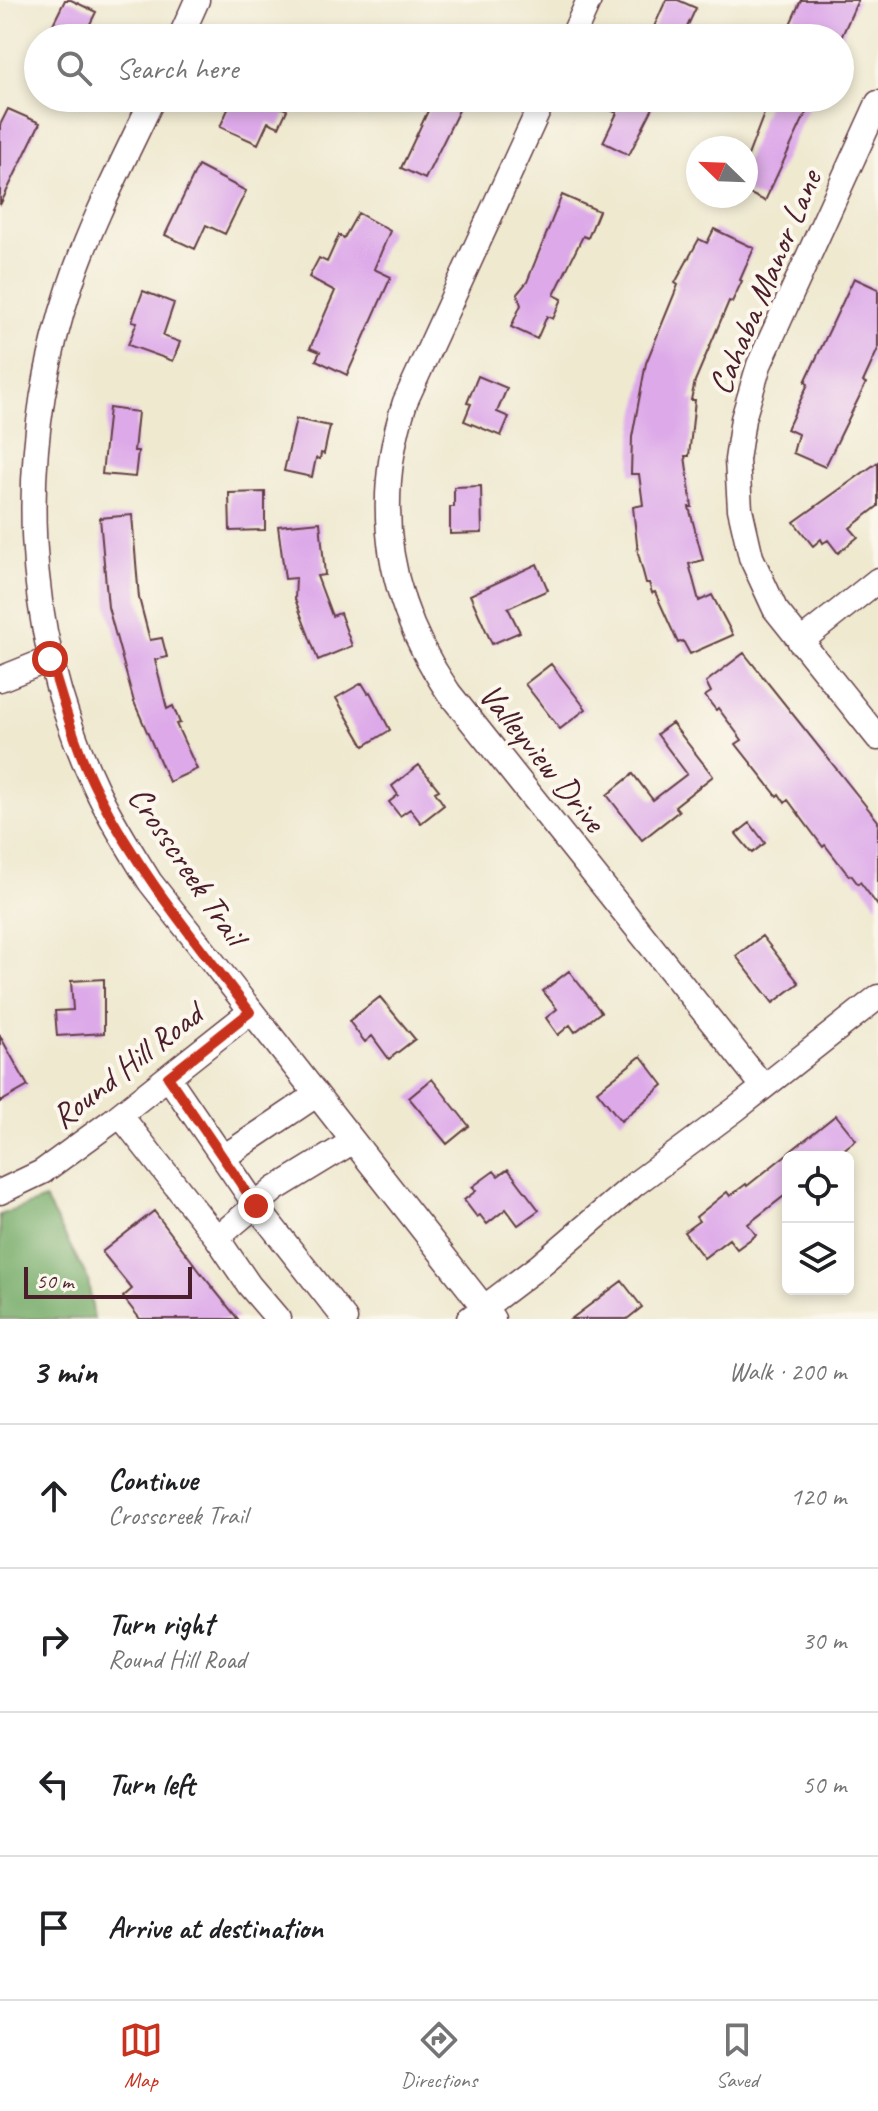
<!DOCTYPE html>
<html lang="en">
<head>
<meta charset="utf-8">
<style>
  body { margin:0; font-family:Caveat,sans-serif; background:#f2f2f2; color:#202124 }
  .controls { position:absolute; right:24px; bottom:24px; display:grid; overflow:hidden; border-radius:12px; box-shadow:0 4px 12px #0003 }
  .controls button { width:72px; height:72px; display:grid; place-items:center; padding:0; border:0; border-bottom:2px solid #e0e0e0; background:#fff; color:#202124; font:40px sans-serif }
  .compass { position:absolute; left:686px; top:136px; width:72px; height:72px; border-radius:50%; background:#fff; box-shadow:0 4px 12px #0003; rotate:293deg }
  .scale { position:absolute; left:24px; bottom:20px; width:168px; box-sizing:border-box; padding-left:8px; border:4px solid #4a1f2b; border-top:0; font-size:22px; line-height:28px; white-space:nowrap; color:#4a1f2b; -webkit-text-stroke:6px #fbf7ec; paint-order:stroke }
  .stop { position:absolute; width:24px; height:24px; margin:-18px; border:6px solid #c8321e; border-radius:50%; background:#fff }
  .stop.end { background:#c8321e; border-color:#fff; box-shadow:0 2px 8px #0008 }
  .list { margin:0; padding:0; list-style:none }
  h2 { display:flex; justify-content:space-between; align-items:center; height:104px; margin:0; padding:0 32px; font-size:34px }
  h2 small { font-size:26px; font-weight:400; color:#757577 }
  .list li { display:grid; grid-template-columns:52px 1fr auto; gap:24px; align-items:center; box-sizing:border-box; height:144px; padding:0 32px; border-top:2px solid #e0e0e0 }
  .list b { display:block; font-size:30px; white-space:nowrap }
  .list p { margin:0; font-size:26px; white-space:nowrap; color:#757577 }
  .list em { font-size:26px; font-style:normal; color:#757577 }
  .icon { flex:none; width:44px; height:44px; fill:none; stroke:currentColor; stroke-width:2; stroke-linecap:round; stroke-linejoin:round }
  .map { position:relative; flex:none; width:878px; height:1319px; overflow:hidden }
  .search { position:absolute; background:#fff; box-shadow:0 4px 12px #0003; left:24px; right:24px; top:24px; height:88px; display:flex; align-items:center; gap:20px; box-sizing:border-box; padding:0 28px; border-radius:44px; color:#757577; font-size:30px }
  .sheet { height:680px; background:#fff }
  nav { display:flex; justify-content:space-around; align-items:center; box-sizing:border-box; height:112px; border-top:2px solid #e0e0e0; background:#fff; font-size:22px; color:#757577 }
  nav a { display:grid; justify-items:center; gap:4px }
  nav .on { color:#c8321e }
  .map>svg:first-child { display:block }
  .forest { fill:#75ab68; stroke:#60654a; stroke-width:2 }
  .building { fill:#dda9e9 }
  .lines { fill:none; stroke-linecap:round; stroke-linejoin:round }
  .minor-casing { stroke:#633d44; stroke-width:27 }
  .minor { stroke:#fff; stroke-width:24 }
  .route { stroke:#c8321e; stroke-width:10 }
  .labels { text-anchor:middle; stroke-width:8; stroke-linejoin:round; paint-order:stroke }
  .street-label { font-size:34px; fill:#4a1f2b; stroke:#fbf7ec }
</style>
</head>
<body>
<div class="map">
<svg width="878" height="1319" viewBox="0 0 878 1319">
  <rect width="100%" height="100%" fill="#fbf7ec"/>
  <filter id="ink" filterUnits="userSpaceOnUse"><feTurbulence type="fractalNoise" baseFrequency=".0125" numOctaves="2"/><feDisplacementMap in="SourceGraphic" scale="16" xChannelSelector="R" yChannelSelector="G"/><feConvolveMatrix kernelMatrix="1 2 1 2 8 2 1 2 1" color-interpolation-filters="sRGB"/></filter>
  <filter id="wash" filterUnits="userSpaceOnUse"><feTurbulence type="fractalNoise" baseFrequency=".006" numOctaves="4" result="noise"/><feDisplacementMap in="SourceGraphic" scale="32" xChannelSelector="R" yChannelSelector="G"/><feGaussianBlur stdDeviation="1.8" result="paint"/><feColorMatrix in="noise" values="0 0 0 0 0 0 0 0 0 0 0 0 0 0 0 0 0 1.4 0 .05"/><feComposite in="paint" operator="in"/></filter>
  <g filter="url(#wash)">
    <rect width="100%" height="100%" fill="#efe9d0"/>
    <path class="forest" d="M45 1199 88 1279 94 1319H0V1215Z"/>
    <g id="blocks">
      <path class="building" d="M65 0H71L96 12 83 38H46Z
        M666 0H678L696 8 682 38H649Z
        M801 0H858L841 38H797L786 33Z
        M233 98H279L276 105 287 110 279 127 268 122 258 144 220 127Z
        M434 98H465L425 179 401 168Z
        M585 98H658L629 155 603 142 617 113Z
        M770 98H813L765 201 746 192V161Z
        M8 109 40 123 0 205V125Z
        M198 166 246 191 225 234 206 225 195 249 165 235Z
        M562 195 599 211 588 238 583 236 554 295 562 299 553 319 547 316 537 339 511 327 521 305 517 294 527 282Z
        M358 213 390 231 374 269 391 277 347 375 316 360 320 352 310 348 335 291 309 277 319 258 327 262 339 235 344 238Z
        M714 229 754 248 740 280 742 281 732 302 729 301 695 381 691 400H695L689 456H685L692 507H689L703 560 689 564 699 601 712 595 733 635 690 654 683 641 678 643 655 592 652 593 649 583H646L638 553 633 507 643 505 639 474H631L632 437 646 363 678 285 675 283 699 239 707 243Z
        M854 278 878 289V349L863 382 866 383 825 467 793 453 798 434 787 429 808 384 805 382Z
        M143 291 174 303 163 336 180 342 173 361 128 345 137 322 132 321Z
        M478 376 507 388 497 412 509 417 501 436 464 421 471 404 467 403Z
        M109 408 138 412 134 451H138L135 477 102 474Z
        M296 419 330 426 324 454 321 453 320 459 316 458 312 477 284 471Z
        M878 462V506L850 528 858 537 838 553 828 540 823 543 821 539 813 546 794 522Z
        M481 486 482 533 450 534V507H454V487Z
        M265 492V530L230 531 229 493Z
        M132 515 139 598 150 640 162 638 167 657 155 660 167 709 173 706 180 723 176 724 197 769 169 782 134 702 108 607 100 518Z
        M320 522 325 575 317 576 332 616 340 613 352 646 318 660 295 599 296 578 285 579 278 526Z
        M537 564 548 590 508 608 520 632 492 644 470 595Z
        M744 653 878 821V906L860 882 858 884 851 875 849 876 825 845 823 847 788 800 785 803 779 794 777 796 736 744 742 740 718 708 716 710 705 696 711 692 706 682Z
        M551 664 586 709 560 729 525 684Z
        M362 683 368 693 370 692 390 730 364 746 336 698Z
        M672 723 713 776 675 806 679 811 642 840 607 795 633 774 653 800 687 774 657 734Z
        M419 765 439 790 435 792 444 805 421 823 410 809 400 816 389 802 398 795 392 786Z
        M750 823 765 843 752 853 736 834Z
        M762 936 799 983 773 1003 736 956Z
        M569 971 601 1012 575 1032 570 1025 558 1035 546 1018 557 1009 543 991Z
        M104 979V1033L57 1036 55 1011 73 1010 71 981Z
        M380 997 415 1039 389 1059 372 1036 365 1042 349 1021Z
        M0 1036 28 1086 0 1102Z
        M641 1056 663 1085 621 1121 597 1091Z
        M432 1079 469 1126 447 1144 409 1098Z
        M836 1115 856 1140 834 1157H788V1193L748 1224 756 1235 737 1249 729 1239 704 1258 684 1232 699 1221 696 1217 727 1192 730 1196 746 1184 747 1186Z
        M508 1169 539 1210 518 1225 506 1209 487 1224 480 1215 477 1217 464 1200 476 1191 472 1187 494 1171 498 1176Z
        M154 1211 204 1277 238 1319H140L123 1297 132 1289 102 1252Z
        M622 1281 642 1307 627 1319H571Z"/>
    </g>
  </g>
  <g filter="url(#ink)">
    <use href="#blocks" fill-opacity="0" stroke="#633d44" stroke-width="2"/>
    <g class="lines">
      <g class="minor-casing">
        <path id="minor" d="M180 38 197 0
          M572 38 589 0
          M153 98C124 160 91 222 70 286 15 452 21 629 96 788 111 821 131 851 150 882L493 1319
          M544 98 405 402C371 507 388 603 449 693L763 1086
          M878 103 759 365 743 419 737 460 740 509 751 557 775 609 878 738
          M800 642 878 580
          M0 679 50 659
          M168 1077 256 1206 345 1319
          M120 1115 217 1238 249 1285 278 1319
          M224 1157 316 1095
          M0 1192 42 1172 112 1121 250 1012
          M217 1238 275 1189 352 1142
          M469 1319 539 1266 635 1184 736 1109 878 997"/>
      </g>
      <use href="#minor" class="minor"/>
    </g>
  </g>
  <g class="lines" filter="url(#ink)">
    <path class="route" d="M50 659C64 704 76 750 97 791 138 872 195 940 250 1012L168 1077 256 1206"/>
  </g>
  <g class="labels">
    <g class="street-label">
      <text transform="translate(764 282) rotate(-67)" y="12">Cahaba Manor Lane</text>
      <text transform="translate(543 757) rotate(51)" y="12">Valleyview Drive</text>
      <text transform="translate(188 865) rotate(56)" y="12">Crosscreek Trail</text>
      <text transform="translate(126 1065) rotate(-38)" y="12">Round Hill Road</text>
    </g>
  </g>
</svg>
<div class="controls">
<button><svg class="icon" aria-label="locate" viewBox="0 0 24 24"><circle cx="12" cy="12" r="6"/><path d="M12 2v4M12 18v4M2 12h4M18 12h4"/></svg></button>
<button><svg class="icon" aria-label="layers" viewBox="0 0 24 24"><path d="M12 4l9 5-9 5-9-5zM3 14l9 5 9-5"/></svg></button>
</div>
<svg class="compass" viewBox="-18 -18 36 36"><path d="M0-13l5 13h-10z" fill="#e53935"/><path d="M0 13l5-13h-10z" fill="#757577"/></svg>
<div class="scale">50 m</div>
<div class="stop" style="left:50px;top:659px"></div>
<div class="stop end" style="left:256px;top:1206px"></div>
<div class="search"><svg class="icon" aria-label="search" viewBox="0 0 24 24"><circle cx="10" cy="10" r="6"/><path d="M15 15l6 6"/></svg>Search here</div>
</div>
<section class="sheet">
<h2>3 min<small>Walk · 200 m</small></h2>
<ul class="list">
<li><svg class="icon" aria-label="ahead" viewBox="0 0 24 24"><path d="M12 20V5M6 11l6-6 6 6"/></svg><div><b>Continue</b><p>Crosscreek Trail</p></div><em>120 m</em></li>
<li><svg class="icon" aria-label="right" viewBox="0 0 24 24"><path d="M7 20v-9h11M14 6l5 5-5 5"/></svg><div><b>Turn right</b><p>Round Hill Road</p></div><em>30 m</em></li>
<li><svg class="icon" aria-label="left" viewBox="0 0 24 24"><path d="M17 20v-9H6M10 6l-5 5 5 5"/></svg><div><b>Turn left</b></div><em>50 m</em></li>
<li><svg class="icon" aria-label="arrive" viewBox="0 0 24 24"><path d="M6 21V4h12l-3 4 3 4H6"/></svg><div><b>Arrive at destination</b></div></li>
</ul>
</section>
<nav>
<a class="on"><svg class="icon" aria-label="map" viewBox="0 0 24 24"><path d="M3 6l6-2 6 2 6-2v14l-6 2-6-2-6 2zM9 4v14M15 6v14"/></svg>Map</a>
<a><svg class="icon" aria-label="directions" viewBox="0 0 24 24"><path d="M12 3l9 9-9 9-9-9zM9 14v-3h6M13 9l2 2-2 2"/></svg>Directions</a>
<a><svg class="icon" aria-label="saved" viewBox="0 0 24 24"><path d="M7 4h10v16l-5-4-5 4z"/></svg>Saved</a>
</nav>
</body>
</html>
